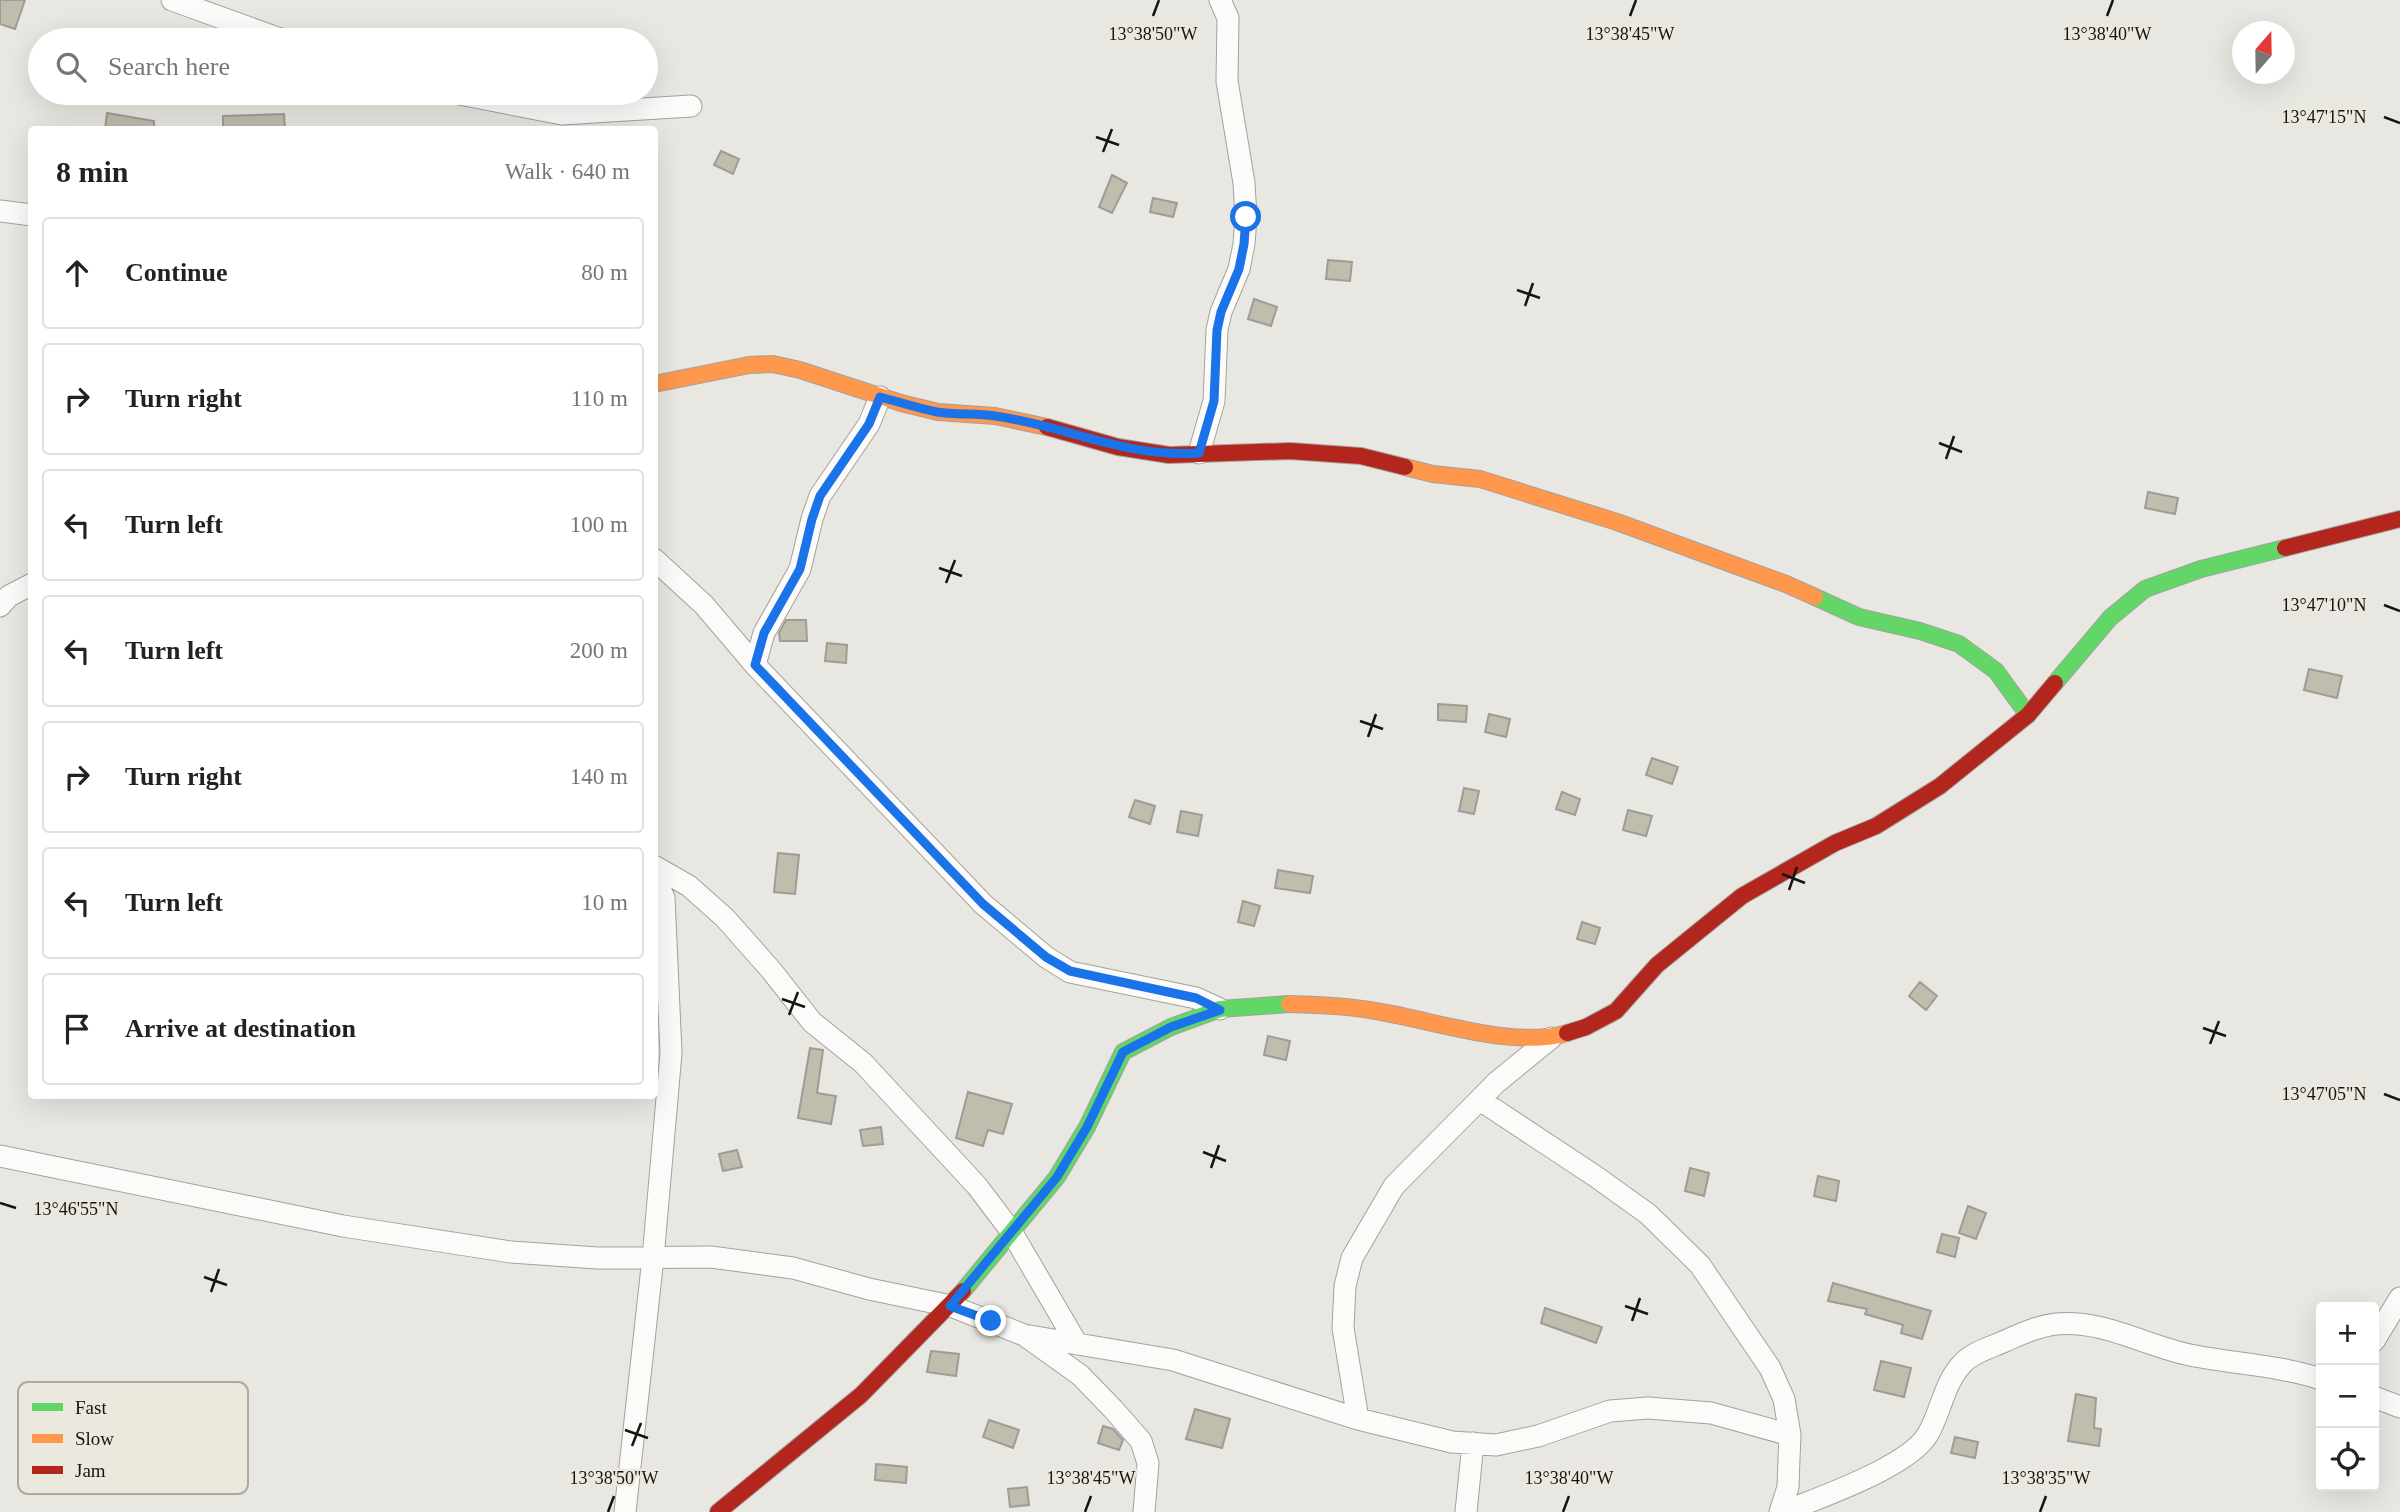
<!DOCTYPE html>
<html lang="en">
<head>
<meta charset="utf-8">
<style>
  body { margin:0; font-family:Georgia,serif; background:#f2f2f2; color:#222 }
  .controls { position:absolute; right:21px; bottom:21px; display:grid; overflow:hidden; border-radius:7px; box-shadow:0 7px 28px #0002 }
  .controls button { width:63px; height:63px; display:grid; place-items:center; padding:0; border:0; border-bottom:2px solid #e0e0e0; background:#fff; color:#222; font:35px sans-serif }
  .compass { position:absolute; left:2232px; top:21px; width:63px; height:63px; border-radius:50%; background:#fff; box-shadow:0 7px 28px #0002; rotate:20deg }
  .stop { position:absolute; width:21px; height:21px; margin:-16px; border:5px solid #1a73e8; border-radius:50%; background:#fff }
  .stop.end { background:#1a73e8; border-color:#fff; box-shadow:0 2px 7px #0008 }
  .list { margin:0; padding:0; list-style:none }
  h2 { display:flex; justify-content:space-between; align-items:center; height:91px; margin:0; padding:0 28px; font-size:30px }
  h2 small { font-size:23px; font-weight:400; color:#767676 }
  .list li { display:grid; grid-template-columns:46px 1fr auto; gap:21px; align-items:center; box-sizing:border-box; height:112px; margin:0 14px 14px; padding:0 14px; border:2px solid #e0e0e0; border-radius:7px }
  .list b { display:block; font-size:26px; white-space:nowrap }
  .list em { font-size:23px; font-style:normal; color:#767676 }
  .icon { flex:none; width:38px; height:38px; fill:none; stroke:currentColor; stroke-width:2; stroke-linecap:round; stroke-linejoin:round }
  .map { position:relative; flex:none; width:2400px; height:1512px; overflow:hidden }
  .search { position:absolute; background:#fff; box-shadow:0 7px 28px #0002; left:28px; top:28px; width:630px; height:77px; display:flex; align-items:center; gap:18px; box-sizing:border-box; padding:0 24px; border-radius:38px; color:#767676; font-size:26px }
  .panel { position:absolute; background:#fff; box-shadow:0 7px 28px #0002; left:28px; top:126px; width:630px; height:973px; border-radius:7px }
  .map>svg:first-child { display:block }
  .building { fill:#c0bdad; stroke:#9d9c97; stroke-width:2 }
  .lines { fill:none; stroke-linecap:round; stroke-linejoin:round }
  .street-casing { stroke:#a3a29e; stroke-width:23 }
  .fast-casing { stroke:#a3a29e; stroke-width:18 }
  .slow-casing { stroke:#a3a29e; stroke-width:18 }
  .jam-casing { stroke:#a3a29e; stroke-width:18 }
  .street { stroke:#fcfbfa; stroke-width:21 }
  .fast { stroke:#63d668; stroke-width:16 }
  .slow { stroke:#ff974d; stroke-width:16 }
  .jam { stroke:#b3261e; stroke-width:16 }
  .route { stroke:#1a73e8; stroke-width:9 }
  .ticks { fill:none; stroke:#151410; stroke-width:2.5 }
  .key { fill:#ebe9de; stroke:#aba9a0; stroke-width:2 }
  .key-label { font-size:19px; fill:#151410 }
  .ticks-label { font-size:18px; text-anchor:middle; fill:#151410; stroke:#ebe9de; stroke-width:5; stroke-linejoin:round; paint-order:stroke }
</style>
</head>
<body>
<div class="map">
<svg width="2400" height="1512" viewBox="0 0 2400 1512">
  <rect width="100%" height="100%" fill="#e8e7e1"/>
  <path class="building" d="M0 0H25L15 29 0 24Z
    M107 113 154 121V130H105Z
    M284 114 285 130H223V116Z
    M721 151 739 159 733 174 714 165Z
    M1112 175 1127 183 1112 213 1099 207Z
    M1153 198 1177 203 1173 217 1150 212Z
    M1328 260 1352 262 1350 281 1326 279Z
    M1254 299 1277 307 1271 326 1248 319Z
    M2148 492 2178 498 2175 514 2145 508Z
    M786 620H806L807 641H780L779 633Z
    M827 643 847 645 846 663 825 661Z
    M2309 669 2342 676 2337 698 2304 690Z
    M1438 704 1467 706 1466 722 1438 720Z
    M1489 714 1510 719 1506 737 1485 732Z
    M1652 758 1678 767 1672 784 1646 775Z
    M1464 788 1479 791 1474 814 1459 811Z
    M1562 792 1580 799 1575 815 1556 809Z
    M1135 800 1155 806 1150 824 1129 817Z
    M1628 810 1652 816 1646 836 1623 830Z
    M1181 811 1202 815 1198 836 1177 832Z
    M778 853 799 855 795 894 774 892Z
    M1278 870 1313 876 1310 893 1275 888Z
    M1243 901 1260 906 1254 926 1238 922Z
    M1582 922 1600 928 1595 944 1577 939Z
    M1920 982 1937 996 1926 1010 1909 996Z
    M1268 1036 1290 1041 1286 1060 1264 1055Z
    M810 1048 823 1050 817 1093 836 1096 831 1124 798 1118Z
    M968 1092 1012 1104 1003 1134 988 1130 983 1146 956 1138Z
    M881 1127 883 1144 863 1146 860 1130Z
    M737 1150 742 1167 723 1171 719 1154Z
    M1690 1168 1709 1173 1704 1196 1685 1191Z
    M1818 1176 1839 1181 1836 1201 1814 1196Z
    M1968 1206 1986 1213 1976 1239 1959 1233Z
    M1942 1234 1959 1238 1955 1257 1937 1252Z
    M1833 1283 1931 1311 1922 1339 1901 1333 1903 1325 1865 1314 1867 1309 1828 1301Z
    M1545 1308 1602 1327 1596 1343 1541 1323Z
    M931 1351 959 1354 956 1376 927 1372Z
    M1881 1361 1911 1368 1904 1397 1874 1390Z
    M2076 1394 2096 1398 2094 1428 2101 1429 2099 1446 2068 1441Z
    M1195 1409 1230 1419 1222 1448 1186 1439Z
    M989 1420 1019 1430 1013 1448 983 1437Z
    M1103 1426 1113 1429 1123 1440 1119 1450 1098 1443Z
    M1955 1437 1978 1442 1975 1458 1951 1453Z
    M876 1464 907 1467 906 1483 875 1480Z
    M1027 1487 1029 1505 1010 1507 1008 1489Z"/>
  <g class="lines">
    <g class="street-casing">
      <path id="street" d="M172 0 283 40
        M454 93 562 114 691 106
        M0 211 32 215
        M1199 453 1214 401 1217 330 1221 312 1239 269 1244 244 1246 217 1244 183 1227 81 1228 18 1220 0
        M654 559 704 605 755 665 983 904 1046 957 1070 972 1196 998 1220 1009
        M0 606 9 596 32 584
        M755 665 764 633 800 569 812 519 820 496 869 424 880 397
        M654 866 689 886 725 918 771 970 812 1022 863 1063 977 1186 1011 1231 1077 1344
        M1480 1100 1595 1176 1648 1214 1700 1265 1770 1368 1784 1399 1790 1435 1789 1458 1788 1487 1780 1512
        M0 1156 343 1226 511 1252 597 1258 711 1257 793 1268 869 1289 951 1306 1024 1335 1080 1375 1113 1409 1141 1441 1148 1463 1144 1512
        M1030 1336 1173 1360 1358 1419 1452 1442 1496 1445 1538 1436 1610 1411 1648 1408 1711 1413 1790 1435
        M2374 1341 2400 1298
        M2374 1397 2400 1407
        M1358 1419 1343 1328 1345 1286 1352 1258 1394 1186 1497 1082 1551 1038
        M625 1512 653 1258 671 1053 664 898 654 875
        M1466 1512 1473 1443
        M1784 1512C1820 1497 1909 1467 1928 1434 1941 1412 1944 1382 1963 1363 1973 1352 1992 1347 2005 1341 2021 1334 2038 1326 2056 1324 2102 1319 2146 1346 2190 1355 2234 1364 2278 1365 2321 1379"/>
    </g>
    <g class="fast-casing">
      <path id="fast" d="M1815 597 1859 617 1920 631 1959 644 1996 671 2028 715
        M2055 683 2110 618 2145 589 2201 569 2285 548
        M963 1291 1057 1177 1087 1127 1123 1052 1171 1027 1220 1009 1289 1004"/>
    </g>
    <g class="slow-casing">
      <path id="slow" d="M654 384 749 365 773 364 800 370 901 403 938 412 995 416 1047 427
        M1405 467 1433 474 1480 479 1617 522 1786 584 1815 597
        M1289 1004C1320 1005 1351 1006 1381 1012 1435 1021 1515 1049 1567 1033"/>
    </g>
    <g class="jam-casing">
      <path id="jam" d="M1047 427 1118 447 1169 455 1290 451 1361 456 1405 467
        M2285 548 2400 519
        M1567 1033 1586 1027 1616 1011 1657 965 1742 896 1835 843 1876 826 1940 786 2028 715 2055 683
        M718 1512 861 1395 963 1291"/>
    </g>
    <use href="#street" class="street"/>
    <use href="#fast" class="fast"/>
    <use href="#slow" class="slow"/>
    <use href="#jam" class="jam"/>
  </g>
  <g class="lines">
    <path class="route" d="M991 1321 950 1306 1057 1177 1087 1127 1123 1052 1171 1027 1220 1010 1196 998 1070 971 1046 957 983 904 755 665 764 633 800 569 812 519 820 496 869 424 880 397C899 402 918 408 937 412 956 415 976 413 995 416 1067 426 1124 458 1199 453L1214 401 1217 330 1221 312 1239 269 1244 244 1246 217"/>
  </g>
  <path class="ticks" d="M1153 16 1159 0M1630 16 1636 0M2107 16 2113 0M2384 117 2400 123M1096 137 1119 145M1103 152 1112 129M1517 290 1540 298M1525 306 1533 283M1939 443 1962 452M1946 459 1954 436M939 568 962 576M946 583 955 560M2384 605 2400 611M1360 721 1383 729M1368 737 1376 714M1782 874 1805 883M1789 890 1797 867M782 999 805 1007M789 1015 798 992M2203 1028 2226 1036M2210 1044 2219 1021M2384 1094 2400 1100M1203 1152 1226 1161M1211 1168 1219 1145M0 1203 16 1208M204 1277 227 1285M211 1292 219 1269M1625 1306 1648 1314M1632 1321 1640 1298M625 1430 648 1438M632 1446 641 1423M608 1512 614 1496M1085 1512 1091 1496M1563 1512 1569 1496M2040 1512 2046 1496"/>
  <rect x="18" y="1382" width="230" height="112" rx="10" class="key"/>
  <rect x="32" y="1403" width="31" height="8" fill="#63d668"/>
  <rect x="32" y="1434" width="31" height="9" fill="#ff974d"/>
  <rect x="32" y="1466" width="31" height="8" fill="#b3261e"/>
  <g class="key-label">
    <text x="75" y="1414">Fast</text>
    <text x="75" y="1445">Slow</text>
    <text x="75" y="1477">Jam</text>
  </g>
  <g class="ticks-label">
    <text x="1153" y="40">13°38'50"W</text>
    <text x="1630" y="40">13°38'45"W</text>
    <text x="2107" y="40">13°38'40"W</text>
    <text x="2324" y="123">13°47'15"N</text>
    <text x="2324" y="611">13°47'10"N</text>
    <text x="2324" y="1100">13°47'05"N</text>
    <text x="76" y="1215">13°46'55"N</text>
    <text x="614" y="1484">13°38'50"W</text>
    <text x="1091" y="1484">13°38'45"W</text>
    <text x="1569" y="1484">13°38'40"W</text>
    <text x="2046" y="1484">13°38'35"W</text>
  </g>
</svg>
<div class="controls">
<button>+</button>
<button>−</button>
<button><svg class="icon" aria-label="locate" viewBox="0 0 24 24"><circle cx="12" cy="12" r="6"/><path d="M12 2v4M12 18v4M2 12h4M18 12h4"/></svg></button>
</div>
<svg class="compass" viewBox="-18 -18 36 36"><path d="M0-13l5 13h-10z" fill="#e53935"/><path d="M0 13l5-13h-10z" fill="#767676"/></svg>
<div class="stop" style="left:1246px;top:217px"></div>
<div class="stop end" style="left:991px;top:1321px"></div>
<div class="search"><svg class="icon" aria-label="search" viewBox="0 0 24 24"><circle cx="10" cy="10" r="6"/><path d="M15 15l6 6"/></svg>Search here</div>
<section class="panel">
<h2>8 min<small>Walk · 640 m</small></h2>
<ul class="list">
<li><svg class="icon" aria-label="ahead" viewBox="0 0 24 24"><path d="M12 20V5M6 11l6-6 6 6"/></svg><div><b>Continue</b></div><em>80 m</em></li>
<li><svg class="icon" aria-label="right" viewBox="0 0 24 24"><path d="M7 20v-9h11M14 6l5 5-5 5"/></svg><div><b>Turn right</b></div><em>110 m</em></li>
<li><svg class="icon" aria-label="left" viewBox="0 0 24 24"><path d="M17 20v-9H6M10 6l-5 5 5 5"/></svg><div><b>Turn left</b></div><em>100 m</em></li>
<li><svg class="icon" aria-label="left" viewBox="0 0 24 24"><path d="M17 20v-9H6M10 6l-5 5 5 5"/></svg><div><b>Turn left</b></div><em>200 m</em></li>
<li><svg class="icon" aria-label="right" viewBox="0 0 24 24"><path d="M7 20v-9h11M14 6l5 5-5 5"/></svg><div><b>Turn right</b></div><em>140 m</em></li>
<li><svg class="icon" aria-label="left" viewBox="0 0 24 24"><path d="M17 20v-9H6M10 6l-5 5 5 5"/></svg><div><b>Turn left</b></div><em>10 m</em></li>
<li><svg class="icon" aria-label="arrive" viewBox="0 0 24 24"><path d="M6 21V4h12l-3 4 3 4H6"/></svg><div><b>Arrive at destination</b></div></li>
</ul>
</section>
</div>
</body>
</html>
